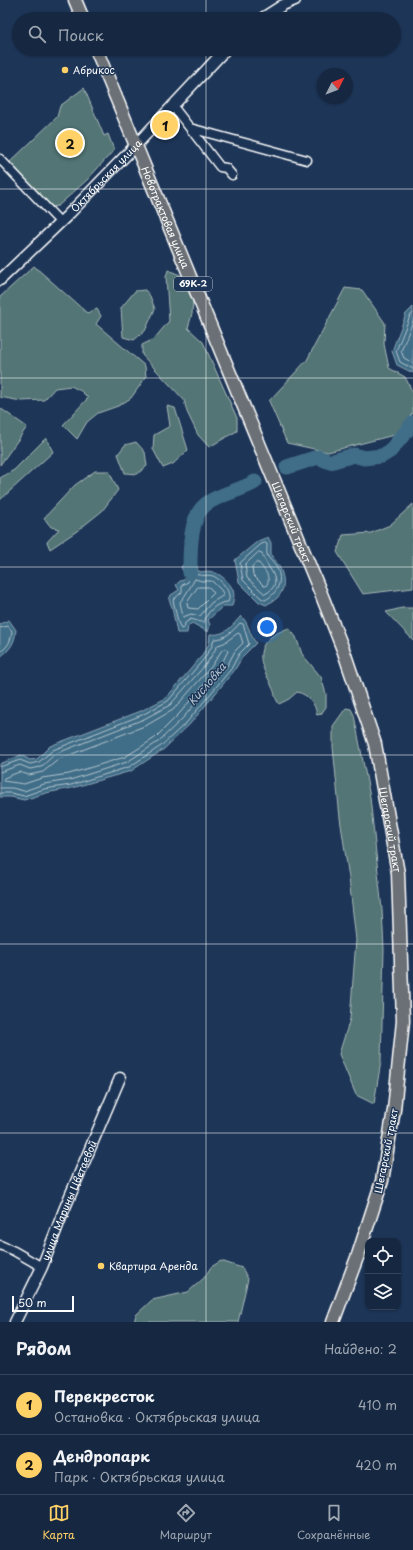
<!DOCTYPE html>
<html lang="ru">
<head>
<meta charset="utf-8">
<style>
  body { margin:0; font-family:"Playpen Sans",sans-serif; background:#1f3048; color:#f1f3f6 }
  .controls { position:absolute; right:12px; bottom:12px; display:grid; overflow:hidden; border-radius:8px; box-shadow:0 1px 3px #0004 }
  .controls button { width:36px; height:36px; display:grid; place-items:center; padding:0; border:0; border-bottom:1px solid #35445a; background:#162841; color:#f1f3f6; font:20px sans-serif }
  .compass { position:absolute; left:317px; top:68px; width:36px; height:36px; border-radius:50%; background:#162841; box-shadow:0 1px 3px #0004; rotate:48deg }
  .scale { position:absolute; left:12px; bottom:10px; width:62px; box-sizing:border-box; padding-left:4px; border:2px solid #fff; border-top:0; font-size:11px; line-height:14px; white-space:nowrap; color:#fff; -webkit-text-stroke:3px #1d3557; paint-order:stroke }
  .you { position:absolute; left:267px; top:627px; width:14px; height:14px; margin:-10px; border:3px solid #fff; border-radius:50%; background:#1a73e8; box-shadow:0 0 0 6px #1a73e833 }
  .badge { display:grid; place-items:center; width:26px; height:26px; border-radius:50%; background:#ffd166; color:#111; font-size:13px; font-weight:700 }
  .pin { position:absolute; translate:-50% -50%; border:2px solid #fff; box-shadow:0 1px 4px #0006 }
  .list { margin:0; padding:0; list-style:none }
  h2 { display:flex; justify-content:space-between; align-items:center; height:52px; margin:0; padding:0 16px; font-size:17px }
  h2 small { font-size:13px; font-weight:400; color:#9ea6b1 }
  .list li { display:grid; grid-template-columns:26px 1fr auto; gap:12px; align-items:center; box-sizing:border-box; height:60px; padding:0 16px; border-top:1px solid #35445a }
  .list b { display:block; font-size:15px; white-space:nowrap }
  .list p { margin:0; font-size:13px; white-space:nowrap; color:#9ea6b1 }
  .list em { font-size:13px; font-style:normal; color:#9ea6b1 }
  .icon { flex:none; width:22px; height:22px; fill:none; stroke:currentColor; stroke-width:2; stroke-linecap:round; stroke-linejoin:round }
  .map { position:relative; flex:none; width:413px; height:1322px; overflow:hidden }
  .search { position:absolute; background:#162841; box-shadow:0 1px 3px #0004; left:12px; right:12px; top:12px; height:44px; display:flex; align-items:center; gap:10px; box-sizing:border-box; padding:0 14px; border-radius:22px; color:#9ea6b1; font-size:15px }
  .sheet { height:172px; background:#162841 }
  nav { display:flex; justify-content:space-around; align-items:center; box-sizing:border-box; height:56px; border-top:1px solid #35445a; background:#162841; font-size:11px; color:#9ea6b1 }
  nav a { display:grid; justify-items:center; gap:2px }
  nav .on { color:#ffd166 }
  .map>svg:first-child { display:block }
  .green { fill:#537474; stroke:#a9baba }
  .water { fill:#416d87; stroke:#8da7b7 }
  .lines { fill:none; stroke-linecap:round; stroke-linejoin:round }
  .shore { stroke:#b3c5cf; stroke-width:1 }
  .river { stroke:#416d87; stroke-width:15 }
  .minor-casing { stroke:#fff; stroke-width:11 }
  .tertiary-casing { stroke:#fff; stroke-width:13 }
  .primary-casing { stroke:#fff; stroke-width:15 }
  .minor { stroke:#1d3557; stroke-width:8 }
  .tertiary { stroke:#1d3557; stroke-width:10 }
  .primary { stroke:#6b6f75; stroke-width:12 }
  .grid { fill:none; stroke:#fff; stroke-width:1; stroke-opacity:0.55 }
  .poi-dot { fill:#ffd166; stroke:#1d3557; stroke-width:1.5 }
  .labels { text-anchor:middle; stroke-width:3; stroke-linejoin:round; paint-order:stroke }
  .shield { fill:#1d3557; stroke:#bbc2cd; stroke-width:1 }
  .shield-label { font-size:9px; font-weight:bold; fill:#fff }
  .poi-label { font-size:10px; fill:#fff; stroke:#1d3557; text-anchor:start }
  .street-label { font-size:10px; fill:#fff; stroke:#1d3557 }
  .water-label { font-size:11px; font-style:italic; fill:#b3c5cf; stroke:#1d3557 }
</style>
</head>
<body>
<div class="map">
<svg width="413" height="1322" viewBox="0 0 413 1322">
  <rect width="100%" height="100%" fill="#1d3557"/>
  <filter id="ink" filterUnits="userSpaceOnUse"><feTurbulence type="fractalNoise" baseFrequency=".025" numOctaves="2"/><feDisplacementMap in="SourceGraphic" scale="8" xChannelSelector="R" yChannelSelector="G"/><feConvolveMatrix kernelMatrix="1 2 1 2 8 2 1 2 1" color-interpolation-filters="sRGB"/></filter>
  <g filter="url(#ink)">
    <path class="green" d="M84 88 104 136 108 134 114 150 87 180 58 206 51 207 18 174 10 162 57 117 60 106Z
      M34 266 87 313 97 309 101 316 96 324 145 366 146 377 131 398 118 406 98 413 87 422 77 439 63 425 88 398 81 391 71 386 55 388 44 400 21 401 0 397V297Z
      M168 270 180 275 193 300 192 314 188 328 203 342 237 418V431L209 447 198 435 187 412 184 400 142 355V345L154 339 169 321 166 277Z
      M345 288 362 290 385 323 384 344 389 368 405 377 413 393V413L394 435 328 452 287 443 269 401 307 360Z
      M145 290 150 296 155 309 145 331 134 340 123 337 121 308 135 291Z
      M167 406 175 408 188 450 173 464 163 468 153 449 154 435 170 426Z
      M0 408 27 427 0 465Z
      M46 438 53 452 0 500V478L14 470Z
      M136 442 145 452 147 466 137 474 125 473 118 454 125 445Z
      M95 471H109L118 490 102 511 77 531 50 549 47 542 59 529 51 527 44 518 75 485Z
      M413 504V588L363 594 337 552 343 535 371 533 390 525Z
      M402 608H413V640L386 612Z
      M289 628 296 637 302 654 321 677 326 694V707L321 714 317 715C315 703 309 695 297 692L289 699 279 704C273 695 276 694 272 687 270 681 266 675 264 670 254 646 269 635 289 628Z
      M346 708 351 709 354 715 370 797 382 910 384 949 381 1061 374 1104 356 1095 339 1054 350 1019 356 940 349 878 340 818 333 747V726Z
      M221 1261 242 1268 248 1279 238 1322H134L136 1315 152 1300 188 1292 204 1278 211 1267Z"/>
    <path class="water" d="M413 307V373L397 365 392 351 406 314Z
      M268 537 271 543V555C281 566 290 585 277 598 274 601 269 603 266 605L259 602 239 582 235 560 258 541Z
      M190 552 195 557 198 571 202 572C214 568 228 579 233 590 235 596 233 601 232 606H223L208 620 210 625 208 632 192 623 188 626 187 633H177L172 607 169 600 171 595 179 590 176 585 180 581 184 580 186 577 181 567C186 562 186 556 190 552Z
      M241 616C249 623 249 634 256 643L243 656 234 671 190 724 164 749 131 771 72 788 46 793 24 800 11 797H0V764L21 755 30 760 37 759 50 746 141 711 166 698 200 658 209 644 210 634C225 636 231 627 241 616Z
      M9 620 16 630C15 643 10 650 0 657V624Z"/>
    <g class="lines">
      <path class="shore" d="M413 313 410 316 396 351 400 362 413 369
        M413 321 401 351 404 358 413 363
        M265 543 267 544C267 548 266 554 268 557 270 560 273 562 275 565 284 578 279 593 265 600L261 598 243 580 240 563 260 545Z
        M259 552 262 553C264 566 288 582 265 594L247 578 245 565Z
        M256 563H259C264 570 272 577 266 586H264L253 575 252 567Z
        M190 564 192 565 197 574C203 577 207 574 213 576 221 579 233 593 228 602 217 602 206 612 204 623L191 619 185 623 184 628 181 629 178 622 173 600 182 592V585L188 582 190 576 186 568Z
        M195 579 202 581H212L221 590 224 595 211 603 200 616 191 614 183 617 180 602C186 595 190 587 195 579Z
        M198 587H209L214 593 198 609 188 608 187 603Z
        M0 628 8 626 12 631C11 641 8 647 0 652
        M226 649 228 651 222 663 179 714 155 738 125 757 69 774 42 778 24 784 3 781 4 778 19 772 29 775 43 772 59 759 147 725 173 710 211 667 222 650Z
        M0 767 20 760 30 764 39 762 53 750 142 715 168 701 203 660 212 646 214 639C225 639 232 632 240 623L243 624 249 644 239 654 231 669 187 722 161 746 129 767 71 785 44 789 24 796 11 793H0
        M0 772 20 765 30 769 41 767 55 754 144 719 170 705 207 663 218 645 224 643 238 633 240 634 243 643 235 651 227 666 183 718 158 742 127 762 70 780 44 784 24 791 12 788H0"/>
      <path class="river" d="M287 467 318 457 330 462 354 455 364 458 382 456 390 451 413 423
        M190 573C190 554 189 518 205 505 218 494 240 491 255 482"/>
      <g class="minor-casing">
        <path id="minor" d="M172 105 220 167 226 168 232 175
          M190 128 307 160
          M0 159 60 222
          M0 1245 14 1251 42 1267"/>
      </g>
      <g class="tertiary-casing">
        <g id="tertiary">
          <path d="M261 19 283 5 295 0"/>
          <path id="s1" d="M0 280 67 216 136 145 226 49"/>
          <path id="s2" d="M15 1322 42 1267 64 1210 120 1078"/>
        </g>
      </g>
      <g class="primary-casing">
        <g id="primary">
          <path d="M75 0 83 19"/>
          <path id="s3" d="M96 49 322 596 344 652 375 744 398 873 403 1021 394 1110 382 1181 358 1255 333 1322"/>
        </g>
      </g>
      <use href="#minor" class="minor"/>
      <use href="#tertiary" class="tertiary"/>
      <use href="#primary" class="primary"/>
    </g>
  </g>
  <path class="grid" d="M206 0V19M206 49V1322M0 189H413M0 378H413M0 567H413M0 755H413M0 944H413M0 1133H413"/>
  <g class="poi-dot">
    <circle cx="65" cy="70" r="4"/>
    <circle cx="101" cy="1266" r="4"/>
  </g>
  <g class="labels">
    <rect class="shield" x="174" y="277" width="38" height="14" rx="3"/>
    <g class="shield-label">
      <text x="193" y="287">69К-2</text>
    </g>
    <g class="poi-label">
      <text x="73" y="74">Абрикос</text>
      <text x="109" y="1270">Квартира Аренда</text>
    </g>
    <g class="street-label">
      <text dy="4" stroke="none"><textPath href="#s1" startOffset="149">Октябрьская улица</textPath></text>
      <text dy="4" stroke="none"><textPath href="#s3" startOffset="182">Новотрактовая улица</textPath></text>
      <text dy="4" stroke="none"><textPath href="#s3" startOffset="512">Шегарский тракт</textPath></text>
      <text dy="4" stroke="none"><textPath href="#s3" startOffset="836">Шегарский тракт</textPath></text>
      <text transform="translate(386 1151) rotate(-79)" y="4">Шегарский тракт</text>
      <text dy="4" stroke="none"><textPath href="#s2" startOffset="133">улица Марины Цветаевой</textPath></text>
    </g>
    <g class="water-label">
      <text transform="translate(207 684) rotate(-50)" y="4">Кисловка</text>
    </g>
  </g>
</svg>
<div class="controls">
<button><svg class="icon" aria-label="locate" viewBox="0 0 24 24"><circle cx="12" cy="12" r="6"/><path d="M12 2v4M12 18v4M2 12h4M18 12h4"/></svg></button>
<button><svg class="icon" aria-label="layers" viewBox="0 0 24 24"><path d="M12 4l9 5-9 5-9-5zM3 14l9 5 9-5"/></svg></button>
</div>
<svg class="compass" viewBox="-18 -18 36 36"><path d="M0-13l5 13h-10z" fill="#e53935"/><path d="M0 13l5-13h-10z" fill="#9ea6b1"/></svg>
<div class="scale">50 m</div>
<div class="you"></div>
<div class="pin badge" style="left:165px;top:125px">1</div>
<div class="pin badge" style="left:70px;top:143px">2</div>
<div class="search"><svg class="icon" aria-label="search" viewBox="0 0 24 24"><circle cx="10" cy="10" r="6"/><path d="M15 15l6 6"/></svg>Поиск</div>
</div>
<section class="sheet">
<h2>Рядом<small>Найдено: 2</small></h2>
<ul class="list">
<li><span class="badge">1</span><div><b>Перекресток</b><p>Остановка · Октябрьская улица</p></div><em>410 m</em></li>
<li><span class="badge">2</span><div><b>Дендропарк</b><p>Парк · Октябрьская улица</p></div><em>420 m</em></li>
</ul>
</section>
<nav>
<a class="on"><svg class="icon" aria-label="map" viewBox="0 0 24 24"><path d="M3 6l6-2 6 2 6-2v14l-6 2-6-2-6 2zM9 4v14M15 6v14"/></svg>Карта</a>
<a><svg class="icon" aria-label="directions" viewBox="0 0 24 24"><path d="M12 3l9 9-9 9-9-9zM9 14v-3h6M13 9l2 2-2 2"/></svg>Маршрут</a>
<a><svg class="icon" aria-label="saved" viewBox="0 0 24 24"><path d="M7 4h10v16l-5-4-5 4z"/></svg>Сохранённые</a>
</nav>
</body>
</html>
